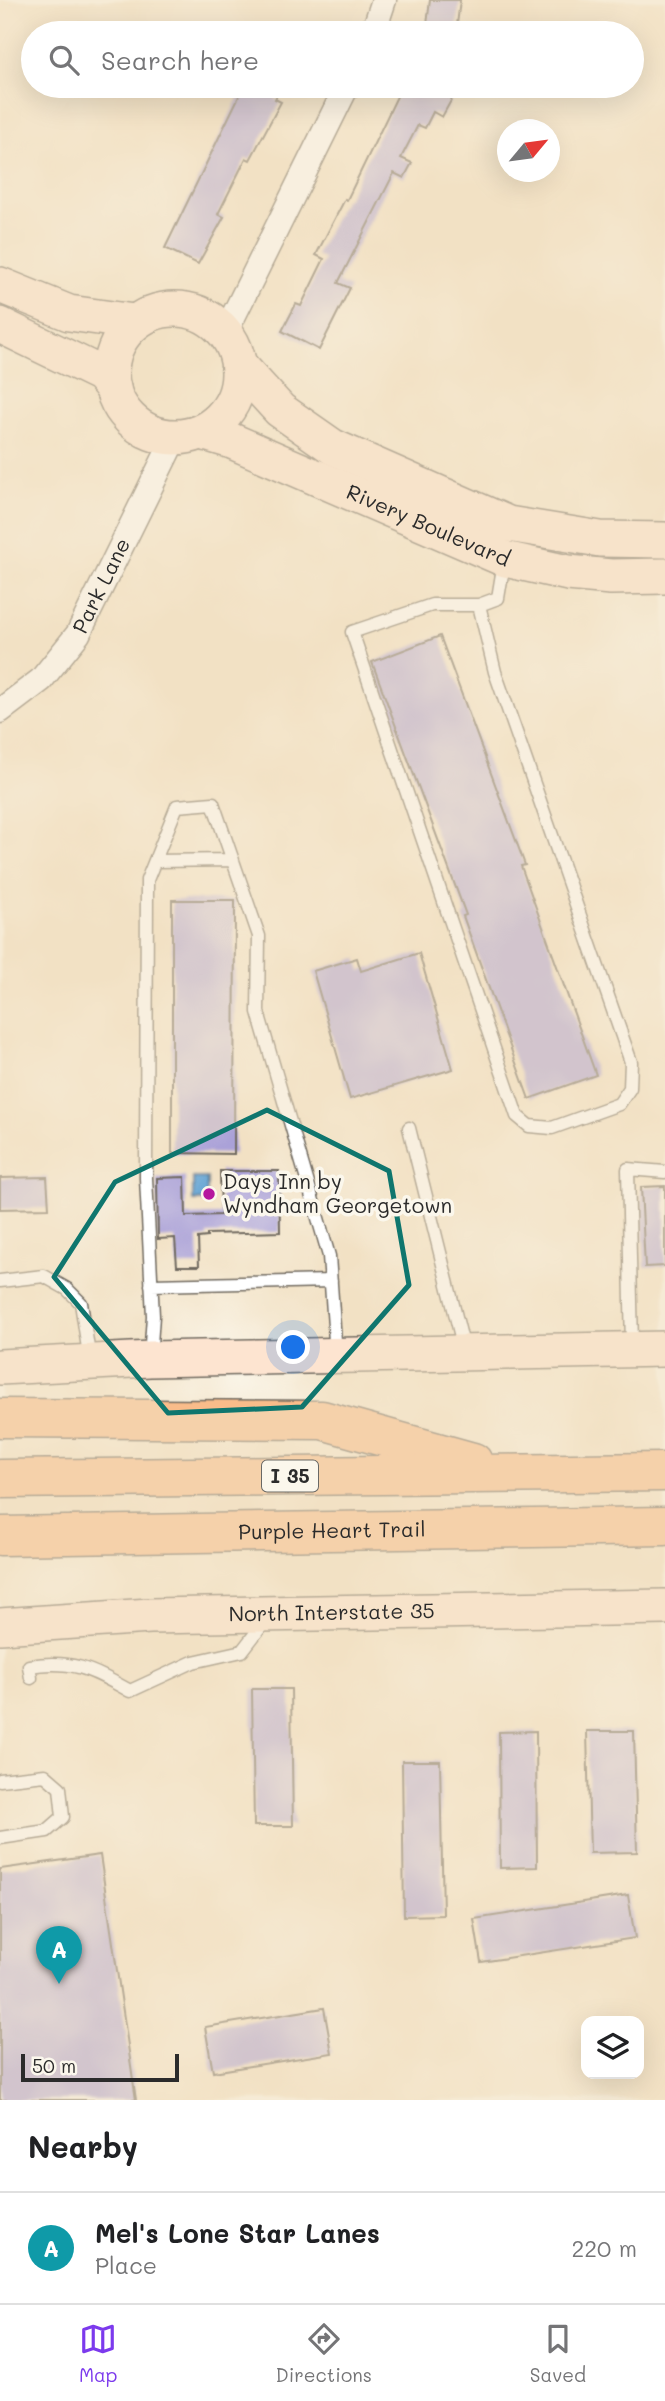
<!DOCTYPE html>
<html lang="en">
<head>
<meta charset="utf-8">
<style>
  body { margin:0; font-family:Mali,sans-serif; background:#f6f6f6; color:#202124 }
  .controls { position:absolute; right:21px; bottom:21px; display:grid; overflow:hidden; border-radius:14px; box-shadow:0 7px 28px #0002 }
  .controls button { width:63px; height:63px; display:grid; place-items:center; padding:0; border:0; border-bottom:2px solid #e0e0e0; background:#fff; color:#202124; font:35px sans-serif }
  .compass { position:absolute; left:497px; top:119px; width:63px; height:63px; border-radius:50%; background:#fff; box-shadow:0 7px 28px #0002; rotate:61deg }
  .scale { position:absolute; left:21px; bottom:18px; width:158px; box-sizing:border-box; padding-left:7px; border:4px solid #2b2b2b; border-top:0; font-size:19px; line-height:24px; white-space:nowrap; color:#2b2b2b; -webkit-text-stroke:5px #fbf7ec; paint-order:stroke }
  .you { position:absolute; left:294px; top:1348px; width:24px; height:24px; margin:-18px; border:5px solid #fff; border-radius:50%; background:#1a73e8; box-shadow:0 0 0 10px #1a73e833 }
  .badge { display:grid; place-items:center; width:46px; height:46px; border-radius:50%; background:#7c3aed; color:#fff; font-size:23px; font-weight:700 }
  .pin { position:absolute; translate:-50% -58px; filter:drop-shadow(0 2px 4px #0008) }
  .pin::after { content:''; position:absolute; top:37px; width:24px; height:21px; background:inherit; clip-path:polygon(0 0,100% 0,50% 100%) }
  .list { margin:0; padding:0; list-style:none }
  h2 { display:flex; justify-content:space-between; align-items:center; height:91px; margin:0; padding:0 28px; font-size:30px }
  h2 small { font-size:23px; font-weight:400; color:#757577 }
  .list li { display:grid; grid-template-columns:46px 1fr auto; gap:21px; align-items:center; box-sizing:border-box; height:112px; padding:0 28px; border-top:2px solid #e0e0e0 }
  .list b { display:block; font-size:26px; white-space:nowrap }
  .list p { margin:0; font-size:23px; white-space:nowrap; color:#757577 }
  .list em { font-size:23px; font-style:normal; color:#757577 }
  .icon { flex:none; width:38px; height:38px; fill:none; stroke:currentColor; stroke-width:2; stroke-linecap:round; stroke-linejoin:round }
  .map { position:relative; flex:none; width:665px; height:2100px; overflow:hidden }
  .search { position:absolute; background:#fff; box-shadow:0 7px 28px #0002; left:21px; right:21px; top:21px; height:77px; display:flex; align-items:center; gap:18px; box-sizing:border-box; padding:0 24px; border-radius:38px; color:#757577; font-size:26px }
  .sheet { height:203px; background:#fff }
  nav { display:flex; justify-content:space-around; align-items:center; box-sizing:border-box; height:98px; border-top:2px solid #e0e0e0; background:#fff; font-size:19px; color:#757577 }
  nav a { display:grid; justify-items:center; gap:4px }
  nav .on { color:#7c3aed }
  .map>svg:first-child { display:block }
  .water { fill:#5fa1d3; stroke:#45667f; stroke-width:2 }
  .building { fill:#aaa1d8 }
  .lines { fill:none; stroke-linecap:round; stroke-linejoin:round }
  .lane-casing { stroke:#716b61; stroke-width:15 }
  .street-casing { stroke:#716b61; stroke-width:27 }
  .secondary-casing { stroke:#716b61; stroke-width:38 }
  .highway-casing { stroke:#716b61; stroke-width:41 }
  .lane { stroke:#fff; stroke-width:12 }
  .street { stroke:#fff; stroke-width:24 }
  .secondary { stroke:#fde4d0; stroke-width:35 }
  .highway { stroke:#f9bc8a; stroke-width:38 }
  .marked { fill:none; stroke:#0f766e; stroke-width:5; stroke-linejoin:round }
  .poi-dot { fill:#b5179e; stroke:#fbf7ec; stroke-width:2.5 }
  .labels { text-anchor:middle; stroke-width:7; stroke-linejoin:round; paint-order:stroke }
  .shield { fill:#fbf7ec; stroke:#696865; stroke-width:2 }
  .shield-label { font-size:19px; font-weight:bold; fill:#2b2b2b }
  .street-label { font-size:21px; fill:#2b2b2b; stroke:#fbf7ec }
  .poi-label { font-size:21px; fill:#2b2b2b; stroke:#fbf7ec; text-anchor:start }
</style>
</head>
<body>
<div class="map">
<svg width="665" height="2100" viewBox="0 0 665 2100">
  <rect width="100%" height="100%" fill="#fbf7ec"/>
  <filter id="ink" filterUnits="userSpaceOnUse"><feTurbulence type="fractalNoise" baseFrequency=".0143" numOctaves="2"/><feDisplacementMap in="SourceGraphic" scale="14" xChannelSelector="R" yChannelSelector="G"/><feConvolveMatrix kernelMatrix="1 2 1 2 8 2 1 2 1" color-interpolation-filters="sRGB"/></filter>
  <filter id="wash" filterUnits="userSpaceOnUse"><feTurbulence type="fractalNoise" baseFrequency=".00686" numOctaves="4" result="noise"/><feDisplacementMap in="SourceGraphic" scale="28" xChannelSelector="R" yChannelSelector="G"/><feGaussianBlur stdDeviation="1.57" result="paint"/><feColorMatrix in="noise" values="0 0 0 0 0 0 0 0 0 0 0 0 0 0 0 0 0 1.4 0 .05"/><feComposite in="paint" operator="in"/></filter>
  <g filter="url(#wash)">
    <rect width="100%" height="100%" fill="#f2e1c4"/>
    <path class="water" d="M193 1178H207V1201H193Z"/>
    <g id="blocks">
      <path class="building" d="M430 0H460L456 33H426Z
        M244 86H281L275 99 281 102 250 160 246 158 218 214 224 217 198 264 165 248Z
        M402 86H459L442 117 433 112 425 128 418 125 401 158 412 163 404 178 394 173 338 283 350 288 319 350 282 331 296 304 301 306 324 259 316 255 345 199 347 200Z
        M440 636 525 865 521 866 596 1075 529 1099 463 916 466 915 372 662Z
        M172 900H235L234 1154 172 1153Z
        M419 953 453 1069 350 1099 313 971 357 958 361 971Z
        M220 1171H279L280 1232 207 1234V1237L198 1238 199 1266H177L175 1238 158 1239 157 1178 185 1177 186 1216 221 1215Z
        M47 1177 49 1208 0 1209V1178Z
        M665 1186V1266L645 1267 641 1187Z
        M252 1689H291L293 1826H254Z
        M536 1731 537 1867 500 1868 499 1732Z
        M587 1731H634L637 1852 590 1853Z
        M402 1761H440L443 1915 404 1916Z
        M100 1855 136 2100H0V1869Z
        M628 1895 635 1938 481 1962 474 1919Z
        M324 2008 332 2053 213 2072 205 2027Z"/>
    </g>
  </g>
  <g filter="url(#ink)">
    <use href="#blocks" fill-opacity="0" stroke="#716b61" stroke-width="2"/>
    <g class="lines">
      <g class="lane-casing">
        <path id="lane" d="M479 605 495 672 631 1062 630 1088 619 1104 552 1128 529 1126 517 1116 352 632 432 605H479L498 598 504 562
          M155 861 233 860
          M409 1128 464 1349
          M0 1281 44 1276 67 1289 81 1303 90 1361
          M151 1285 331 1281
          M632 1346 628 1169 665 1172
          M150 1358 153 1316 146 1178 147 880 177 806 213 803 259 936 258 1012 329 1256 336 1355
          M31 1678 29 1666C74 1659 92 1670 130 1691L193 1662 242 1651 266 1620
          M0 1780 45 1775 60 1788 63 1817 47 1831 0 1838"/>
      </g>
      <g class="street-casing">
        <g id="street">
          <path d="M373 33 384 0"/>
          <path d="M225 333 347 86"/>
          <path id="s1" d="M0 711 41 680 78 634 175 437"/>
        </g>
      </g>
      <g class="secondary-casing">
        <g id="secondary">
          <path d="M0 285 69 313 134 322"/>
          <circle cx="175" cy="373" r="64"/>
          <path d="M0 325 101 374 113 388"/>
          <path d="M239 365 280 410 333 447 508 524 600 539 665 540"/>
          <path id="s2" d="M202 432 232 441 505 559 568 573 611 577 665 576"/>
          <path d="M0 1367 150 1359 665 1349"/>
          <path id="s3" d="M0 1626 150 1616 665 1607"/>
        </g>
      </g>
      <g class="highway-casing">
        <g id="highway">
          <path d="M0 1418 322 1420 473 1462"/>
          <path d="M0 1479 665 1472"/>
          <path id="s4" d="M0 1536 665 1526"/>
        </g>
      </g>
      <use href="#lane" class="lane"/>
      <use href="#street" class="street"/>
      <use href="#secondary" class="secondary"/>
      <use href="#highway" class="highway"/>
    </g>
  </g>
  <path d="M0 0H665V2100H0ZM267 1110 389 1171 409 1285 302 1407 168 1413 54 1277 115 1182Z" fill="#f2e1c4" fill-opacity=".55" fill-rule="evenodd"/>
  <path class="marked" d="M267 1110 389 1171 409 1285 302 1407 168 1413 54 1277 115 1182Z"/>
  <circle class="poi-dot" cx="209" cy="1194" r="7"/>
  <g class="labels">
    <rect class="shield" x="262" y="1460.5" width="56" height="31" rx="5"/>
    <g class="shield-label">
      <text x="290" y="1483">I 35</text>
    </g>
    <g class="street-label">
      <text dy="7" stroke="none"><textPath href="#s2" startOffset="245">Rivery Boulevard</textPath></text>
      <text dy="7" stroke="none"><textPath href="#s1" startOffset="164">Park Lane</textPath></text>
      <text dy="7" stroke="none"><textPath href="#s4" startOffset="332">Purple Heart Trail</textPath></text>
      <text dy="7" stroke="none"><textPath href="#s3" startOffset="332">North Interstate 35</textPath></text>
    </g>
    <g class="poi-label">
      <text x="223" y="1189">Days Inn by<tspan x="223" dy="24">Wyndham Georgetown</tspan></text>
    </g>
  </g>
</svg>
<div class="controls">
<button><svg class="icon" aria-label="layers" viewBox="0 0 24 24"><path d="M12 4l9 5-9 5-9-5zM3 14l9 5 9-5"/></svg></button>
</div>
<svg class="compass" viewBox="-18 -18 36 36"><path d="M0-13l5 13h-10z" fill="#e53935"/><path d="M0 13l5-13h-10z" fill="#757577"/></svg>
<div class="scale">50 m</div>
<div class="you"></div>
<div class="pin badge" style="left:59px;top:1984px;background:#0f9aa8">A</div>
<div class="search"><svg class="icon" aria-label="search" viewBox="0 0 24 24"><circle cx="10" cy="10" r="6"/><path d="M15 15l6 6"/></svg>Search here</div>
</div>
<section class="sheet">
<h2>Nearby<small></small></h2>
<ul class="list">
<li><span class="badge" style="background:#0f9aa8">A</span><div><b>Mel's Lone Star Lanes</b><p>Place</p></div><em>220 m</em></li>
</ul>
</section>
<nav>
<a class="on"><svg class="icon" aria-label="map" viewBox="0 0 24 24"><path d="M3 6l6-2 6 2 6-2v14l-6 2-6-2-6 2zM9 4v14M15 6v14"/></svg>Map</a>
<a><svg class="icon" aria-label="directions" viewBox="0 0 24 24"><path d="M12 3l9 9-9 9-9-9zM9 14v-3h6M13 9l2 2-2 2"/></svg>Directions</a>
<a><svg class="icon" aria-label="saved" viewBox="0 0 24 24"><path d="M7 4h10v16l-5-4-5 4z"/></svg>Saved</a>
</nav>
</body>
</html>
